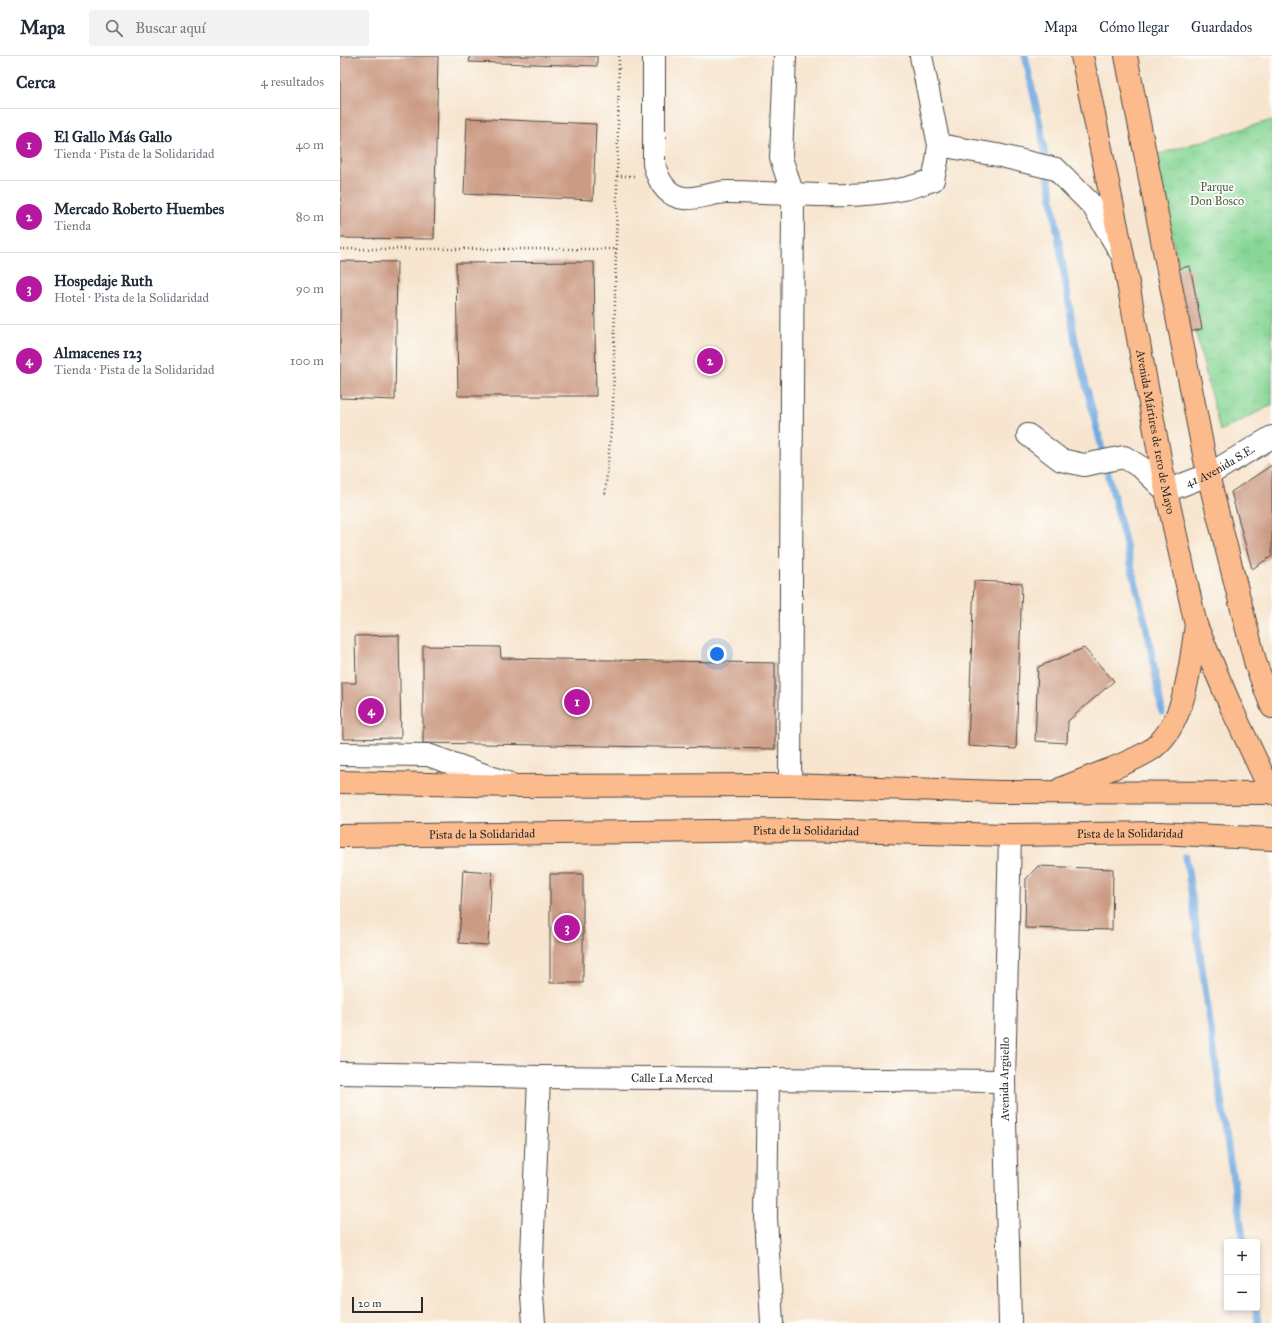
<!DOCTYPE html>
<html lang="es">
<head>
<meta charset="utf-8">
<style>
  body { margin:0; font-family:"IM FELL Great Primer",serif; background:#f2f2f3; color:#1f2937 }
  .controls { position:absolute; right:12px; bottom:12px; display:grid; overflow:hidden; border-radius:4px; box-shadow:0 2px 6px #0003 }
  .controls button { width:36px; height:36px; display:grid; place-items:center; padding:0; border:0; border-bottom:1px solid #e0e1e3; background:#fff; color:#1f2937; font:20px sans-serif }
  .scale { position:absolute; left:12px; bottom:10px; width:71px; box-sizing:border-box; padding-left:4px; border:2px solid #2b2b2b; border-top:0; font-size:11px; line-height:14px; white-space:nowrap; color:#2b2b2b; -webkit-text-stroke:3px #fdfcf7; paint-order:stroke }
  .you { position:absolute; left:377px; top:598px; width:14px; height:14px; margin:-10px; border:3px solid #fff; border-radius:50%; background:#1a73e8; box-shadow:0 0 0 6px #1a73e833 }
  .badge { display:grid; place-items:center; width:26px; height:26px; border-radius:50%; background:#b5179e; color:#fff; font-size:13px; font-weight:700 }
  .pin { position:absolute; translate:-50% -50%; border:2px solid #fff; box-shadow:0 1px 4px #0006 }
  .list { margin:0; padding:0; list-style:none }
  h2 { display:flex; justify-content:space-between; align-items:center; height:52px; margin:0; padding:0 16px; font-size:17px }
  h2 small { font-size:13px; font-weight:400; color:#747a83 }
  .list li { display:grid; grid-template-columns:26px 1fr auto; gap:12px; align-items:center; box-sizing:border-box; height:72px; padding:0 16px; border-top:1px solid #e0e1e3 }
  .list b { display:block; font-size:15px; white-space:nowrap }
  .list p { margin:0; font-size:13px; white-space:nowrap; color:#747a83 }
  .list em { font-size:13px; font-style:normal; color:#747a83 }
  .icon { flex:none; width:22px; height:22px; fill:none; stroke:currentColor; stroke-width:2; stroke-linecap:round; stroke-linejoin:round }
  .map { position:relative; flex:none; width:932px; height:1267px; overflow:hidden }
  header { display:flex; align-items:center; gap:24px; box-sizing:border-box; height:56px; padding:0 20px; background:#fff; border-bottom:1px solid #e0e1e3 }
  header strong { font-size:19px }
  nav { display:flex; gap:22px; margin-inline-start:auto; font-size:14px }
  .search { width:280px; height:36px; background:#f2f2f3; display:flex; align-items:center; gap:10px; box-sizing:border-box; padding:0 14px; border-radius:4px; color:#747a83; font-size:15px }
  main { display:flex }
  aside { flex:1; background:#fff }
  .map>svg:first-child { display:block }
  .grass { fill:url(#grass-tufts); stroke:#5a8160 }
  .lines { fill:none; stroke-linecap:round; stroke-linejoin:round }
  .stream { stroke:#72aae1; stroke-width:7 }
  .building { fill:#cc9b84 }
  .minor-casing { stroke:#4a4744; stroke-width:24 }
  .major-casing { stroke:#4a4744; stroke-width:24 }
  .path { stroke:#4a4744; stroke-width:2.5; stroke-dasharray:1 3; stroke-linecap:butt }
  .minor { stroke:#fff; stroke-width:22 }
  .major { stroke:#fbbb8c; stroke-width:22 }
  .labels { text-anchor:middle; stroke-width:3.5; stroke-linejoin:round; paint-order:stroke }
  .park-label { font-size:12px; fill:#475f4b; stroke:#fdfcf7 }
  .street-label { font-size:12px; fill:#2b2b2b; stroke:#fdfcf7 }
</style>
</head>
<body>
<header>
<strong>Mapa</strong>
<div class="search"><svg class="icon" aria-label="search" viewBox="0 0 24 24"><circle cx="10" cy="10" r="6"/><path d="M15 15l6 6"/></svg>Buscar aquí</div>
<nav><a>Mapa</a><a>Cómo llegar</a><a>Guardados</a></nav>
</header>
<main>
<aside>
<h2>Cerca<small>4 resultados</small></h2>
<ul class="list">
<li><span class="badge">1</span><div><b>El Gallo Más Gallo</b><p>Tienda · Pista de la Solidaridad</p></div><em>40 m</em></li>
<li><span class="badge">2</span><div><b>Mercado Roberto Huembes</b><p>Tienda</p></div><em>80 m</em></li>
<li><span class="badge">3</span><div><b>Hospedaje Ruth</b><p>Hotel · Pista de la Solidaridad</p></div><em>90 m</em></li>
<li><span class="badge">4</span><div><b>Almacenes 123</b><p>Tienda · Pista de la Solidaridad</p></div><em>100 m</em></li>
</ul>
</aside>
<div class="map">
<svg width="932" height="1267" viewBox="0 0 932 1267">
  <defs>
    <pattern id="grass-tufts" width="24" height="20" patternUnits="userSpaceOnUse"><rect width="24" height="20" fill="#88d796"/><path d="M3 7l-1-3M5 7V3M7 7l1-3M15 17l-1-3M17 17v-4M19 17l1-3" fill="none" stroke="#76b981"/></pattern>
  </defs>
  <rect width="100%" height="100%" fill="#fdfcf7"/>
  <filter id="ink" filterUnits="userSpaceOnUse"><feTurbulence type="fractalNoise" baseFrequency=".025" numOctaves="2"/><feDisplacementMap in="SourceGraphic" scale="8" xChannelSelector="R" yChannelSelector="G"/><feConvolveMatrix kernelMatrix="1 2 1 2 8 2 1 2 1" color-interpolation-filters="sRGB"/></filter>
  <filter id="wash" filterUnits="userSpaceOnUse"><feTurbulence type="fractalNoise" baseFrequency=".012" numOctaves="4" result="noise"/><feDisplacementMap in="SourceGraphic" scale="16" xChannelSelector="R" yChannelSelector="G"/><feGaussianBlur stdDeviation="0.9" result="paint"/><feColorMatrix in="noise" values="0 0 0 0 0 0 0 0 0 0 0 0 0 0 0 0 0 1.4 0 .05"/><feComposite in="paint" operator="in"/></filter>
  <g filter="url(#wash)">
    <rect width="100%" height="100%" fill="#f7e5cf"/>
    <path class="grass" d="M932 64V349L880 375 812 100Z"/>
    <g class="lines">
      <path class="stream" d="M685 0 700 68 735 285 807 573 822 656
        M846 801 890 1105 904 1186
        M916 1252 918 1267"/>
    </g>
    <g id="blocks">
      <path class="building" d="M0 0H98L94 183 0 182Z
        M130 0H257V10L129 6Z
        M127 62 256 68 253 144 124 138Z
        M0 205 57 206 55 344 0 342Z
        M254 206 256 340H118L116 207Z
        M850 210 862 273 845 277 833 214Z
        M932 409V500L912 513 891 436Z
        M634 525 682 527 676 693 628 690Z
        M59 579 61 682 3 683 2 627H16L15 580Z
        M83 590 160 591 161 602 435 607V693L83 687Z
        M744 592 774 625 728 665 727 687 695 685 698 611Z
        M698 810 773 813 772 874 685 872 686 823Z
        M123 814 152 816 148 889 119 887Z
        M210 818H243V927H210Z"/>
    </g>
  </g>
  <g filter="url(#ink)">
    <use href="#blocks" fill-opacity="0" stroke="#4a4744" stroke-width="1"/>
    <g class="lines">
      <g class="minor-casing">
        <g id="minor">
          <path d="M314 0V108C318 124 326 140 344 142 354 144 375 136 387 136 445 136 506 145 563 133 573 131 583 127 593 124L597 105 599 89 581 0"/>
          <path d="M445 0 441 102 453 139 450 729"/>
          <path d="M599 89 657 99 716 113 753 150 782 199"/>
          <path id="s1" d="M688 379 721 404 744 409 784 401 802 412 826 435 868 419 932 381"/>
          <path d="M0 698 88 699 170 728"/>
          <path id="s2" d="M0 1017 199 1021 664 1025"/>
          <path d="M428 1023 426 1161 432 1267"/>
          <path d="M194 1267 191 1226 199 1021"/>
          <path id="s3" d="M670 1267 664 1025 670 779"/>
        </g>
      </g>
      <g class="major-casing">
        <g id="major">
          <path id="s4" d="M742 0 783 200 826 435 856 569 891 651 932 738"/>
          <path d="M786 0 868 419 916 609 932 651"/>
          <path d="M0 726 175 730 450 729 660 736 932 737"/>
          <path d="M722 732C738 726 754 719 771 713 785 707 799 702 812 693 846 668 850 609 856 569"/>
          <path id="s5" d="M0 780 454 774 670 779 820 777 932 783"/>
        </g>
      </g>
      <path class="path" d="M277 120H294
        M0 193H276L273 350 265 440
        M276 193 279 0"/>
      <use href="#minor" class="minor"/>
      <use href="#major" class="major"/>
    </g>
  </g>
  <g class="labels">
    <g class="park-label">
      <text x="877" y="135">Parque<tspan x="877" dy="14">Don Bosco</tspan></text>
    </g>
    <g class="street-label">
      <text dy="4" stroke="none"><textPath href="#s4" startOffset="383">Avenida Mártires de 1ero de Mayo</textPath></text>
      <text dy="4" stroke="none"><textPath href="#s1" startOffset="220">41 Avenida S.E.</textPath></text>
      <text dy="4" stroke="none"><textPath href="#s5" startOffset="466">Pista de la Solidaridad</textPath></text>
      <text dy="4" stroke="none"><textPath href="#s5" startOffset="142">Pista de la Solidaridad</textPath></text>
      <text dy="4" stroke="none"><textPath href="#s5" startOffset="790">Pista de la Solidaridad</textPath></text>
      <text dy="4" stroke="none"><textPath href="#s2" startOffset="332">Calle La Merced</textPath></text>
      <text dy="4" stroke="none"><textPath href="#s3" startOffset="244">Avenida Argüello</textPath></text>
    </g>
  </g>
</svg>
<div class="controls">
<button>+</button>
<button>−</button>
</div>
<div class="scale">20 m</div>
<div class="you"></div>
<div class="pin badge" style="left:237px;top:646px">1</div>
<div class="pin badge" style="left:370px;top:305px">2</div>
<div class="pin badge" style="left:227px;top:872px">3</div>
<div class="pin badge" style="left:31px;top:655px">4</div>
</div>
</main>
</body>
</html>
